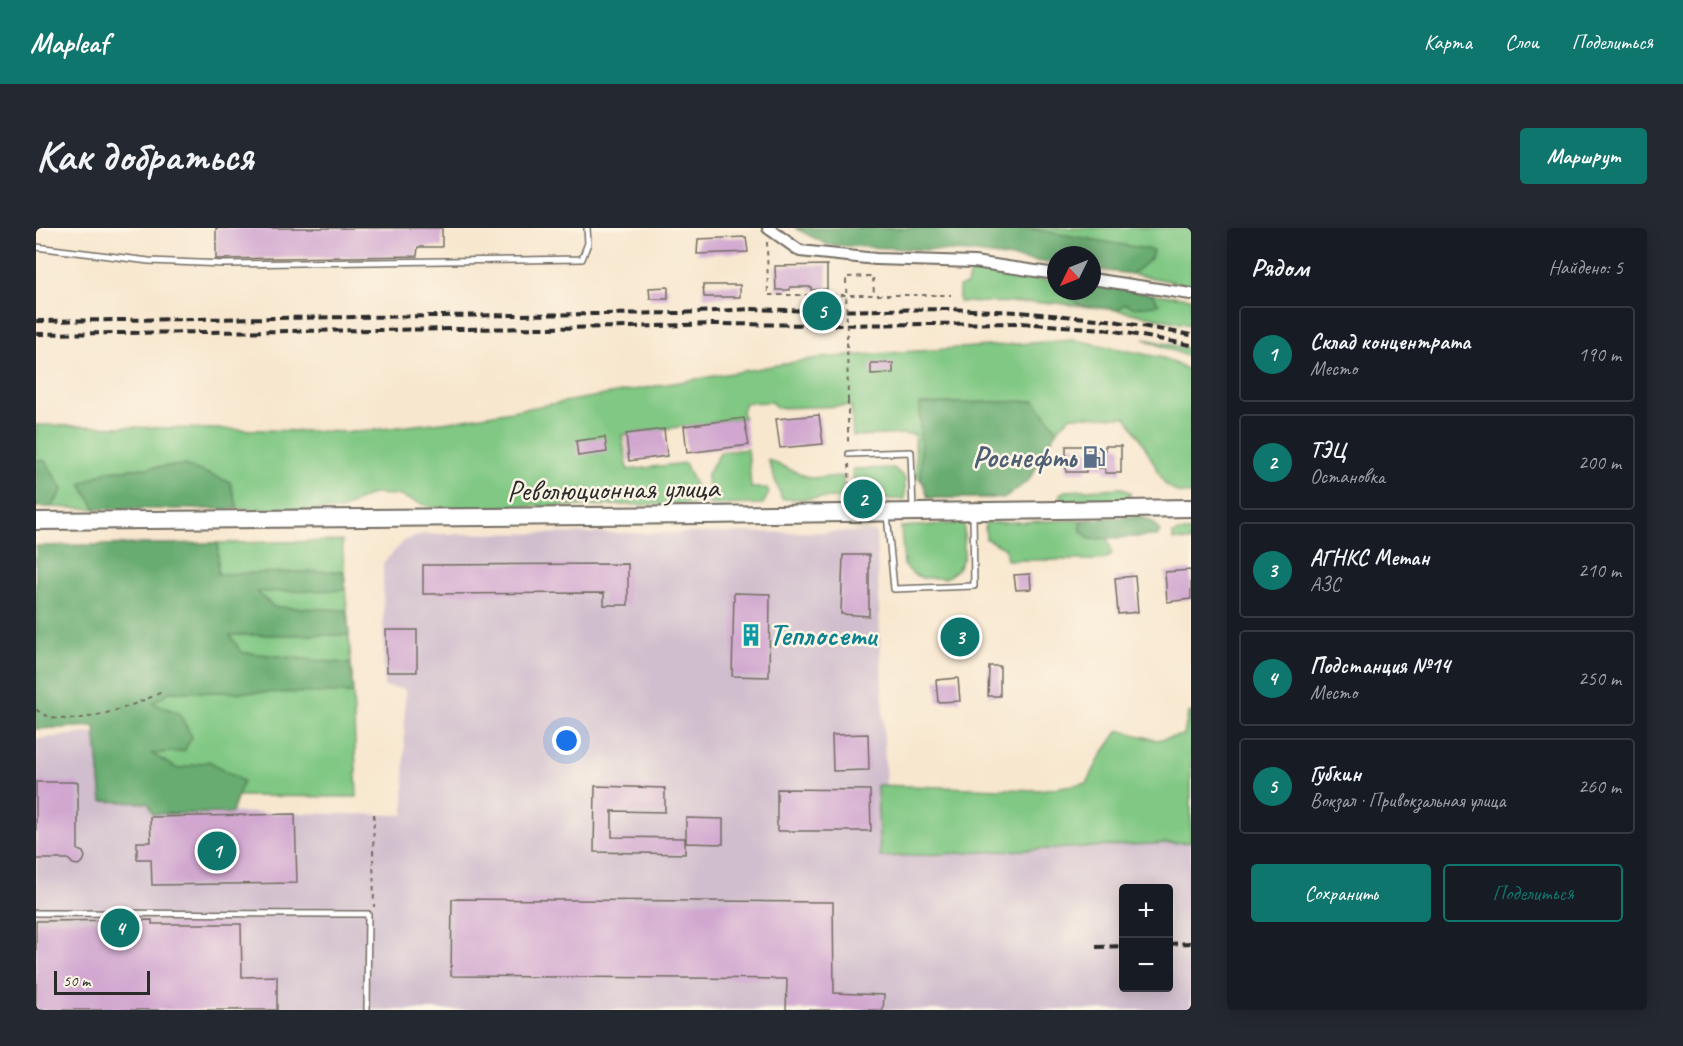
<!DOCTYPE html>
<html lang="ru">
<head>
<meta charset="utf-8">
<style>
  body { margin:0; font-family:Caveat,sans-serif; background:#242831; color:#f1f3f6 }
  .controls { position:absolute; right:18px; bottom:18px; display:grid; overflow:hidden; border-radius:6px; box-shadow:0 3px 15px #0003 }
  .controls button { width:54px; height:54px; display:grid; place-items:center; padding:0; border:0; border-bottom:2px solid #363941; background:#171b24; color:#f1f3f6; font:30px sans-serif }
  .compass { position:absolute; left:1011px; top:18px; width:54px; height:54px; border-radius:50%; background:#171b24; box-shadow:0 3px 15px #0003; rotate:227deg }
  .scale { position:absolute; left:18px; bottom:15px; width:96px; box-sizing:border-box; padding-left:6px; border:3px solid #2b2b2b; border-top:0; font-size:16px; line-height:21px; white-space:nowrap; color:#2b2b2b; -webkit-text-stroke:4px #fcf5e5; paint-order:stroke }
  .you { position:absolute; left:531px; top:513px; width:21px; height:21px; margin:-15px; border:4px solid #fff; border-radius:50%; background:#1a73e8; box-shadow:0 0 0 9px #1a73e833 }
  .badge { display:grid; place-items:center; width:39px; height:39px; border-radius:50%; background:#0f766e; color:#fff; font-size:20px; font-weight:700 }
  .pin { position:absolute; translate:-50% -50%; border:3px solid #fff; box-shadow:0 2px 6px #0006 }
  .list { margin:0; padding:0; list-style:none }
  h2 { display:flex; justify-content:space-between; align-items:center; height:78px; margin:0; padding:0 24px; font-size:26px }
  h2 small { font-size:20px; font-weight:400; color:#9ea1a6 }
  .list li { display:grid; grid-template-columns:39px 1fr auto; gap:18px; align-items:center; box-sizing:border-box; height:96px; margin:0 12px 12px; padding:0 12px; border:2px solid #363941; border-radius:6px }
  .list b { display:block; font-size:22px; white-space:nowrap }
  .list p { margin:0; font-size:20px; white-space:nowrap; color:#9ea1a6 }
  .list em { font-size:20px; font-style:normal; color:#9ea1a6 }
  .actions { display:flex; gap:12px; padding:18px 24px }
  .actions a { flex:1; padding:14px 0; border:2px solid #0f766e; border-radius:6px; text-align:center; font-size:21px; color:#0f766e }
  .actions .main { background:#0f766e; color:#fff }
  .map { position:relative; flex:none; width:1155px; height:782px; overflow:hidden; border-radius:6px }
  header { display:flex; align-items:center; gap:36px; box-sizing:border-box; height:84px; padding:0 30px; background:#0f766e; color:#fff }
  header strong { font-size:28px }
  nav { display:flex; gap:33px; margin-inline-start:auto; font-size:21px }
  .intro { display:flex; align-items:center; justify-content:space-between; box-sizing:border-box; height:144px; padding:0 36px }
  h1 { margin:0; font-size:42px }
  .button { padding:15px 27px; border-radius:6px; background:#0f766e; color:#fff; font-size:21px; font-weight:700 }
  main { display:flex; gap:36px; padding:0 36px }
  aside { flex:1; background:#171b24; border-radius:6px; box-shadow:0 3px 15px #0003 }
  .map>svg:first-child { display:block }
  .industrial { fill:#d0bdcd; fill-rule:evenodd }
  .green { fill:#80c883; stroke:#567a57; stroke-width:1.5 }
  .forest { fill:#68ac71; stroke:#4a6c4e; stroke-width:1.5 }
  .building { fill:#d1a7d0 }
  .lines { fill:none; stroke-linecap:round; stroke-linejoin:round }
  .lane-casing { stroke:#736d64; stroke-width:8 }
  .street-casing { stroke:#736d64; stroke-width:14 }
  .secondary-casing { stroke:#736d64; stroke-width:20 }
  .path { stroke:#736d64; stroke-width:2; stroke-dasharray:4.5 4.5; stroke-linecap:butt }
  .lane { stroke:#fff; stroke-width:5 }
  .street { stroke:#fff; stroke-width:10 }
  .secondary { stroke:#fff; stroke-width:16 }
  .rail { stroke:#2b2b2b; stroke-width:4; stroke-dasharray:9 4.5; stroke-linecap:butt }
  .path-bridge { stroke:#736d64; stroke-width:2; stroke-dasharray:4.5 4.5; stroke-linecap:butt }
  .labels { text-anchor:middle; stroke-width:5; stroke-linejoin:round; paint-order:stroke }
  .service-label { font-size:30px; font-weight:bold; fill:#4e5e75; stroke:#fcf5e5; text-anchor:end }
  .street-label { font-size:30px; fill:#2b2b2b; stroke:#fcf5e5 }
  .culture-label { font-size:30px; font-weight:bold; fill:#0d838f; stroke:#fcf5e5; text-anchor:start }
</style>
</head>
<body>
<header>
<strong>Mapleaf</strong>
<nav><a>Карта</a><a>Слои</a><a>Поделиться</a></nav>
</header>
<div class="intro"><h1>Как добраться</h1><a class="button">Маршрут</a></div>
<main>
<div class="map">
<svg width="1155" height="782" viewBox="0 0 1155 782">
  <rect width="100%" height="100%" fill="#fcf5e5"/>
  <filter id="ink" filterUnits="userSpaceOnUse"><feTurbulence type="fractalNoise" baseFrequency=".0167" numOctaves="2"/><feDisplacementMap in="SourceGraphic" scale="12" xChannelSelector="R" yChannelSelector="G"/><feConvolveMatrix kernelMatrix="1 2 1 2 8 2 1 2 1" color-interpolation-filters="sRGB"/></filter>
  <filter id="wash" filterUnits="userSpaceOnUse"><feTurbulence type="fractalNoise" baseFrequency=".008" numOctaves="4" result="noise"/><feDisplacementMap in="SourceGraphic" scale="24" xChannelSelector="R" yChannelSelector="G"/><feGaussianBlur stdDeviation="1.35" result="paint"/><feColorMatrix in="noise" values="0 0 0 0 0 0 0 0 0 0 0 0 0 0 0 0 0 1.4 0 .05"/><feComposite in="paint" operator="in"/></filter>
  <g filter="url(#wash)">
    <rect width="100%" height="100%" fill="#f8e7cf"/>
    <path class="industrial" d="M840 304 852 611 1155 601V782H0V511L62 504 118 572V583L368 587 369 461 348 459 347 335 369 312 388 306ZM1088 660H1132V760H1088Z"/>
    <path class="green" d="M989 0H1155V57L1096 46 1115 30 1116 22Z
      M934 44 1020 53V63H1029L1030 67 1046 78 1021 75 923 74V59L931 57Z
      M1116 66 1155 70V97L1081 82 1089 76H1123Z
      M1108 111 1155 121V130Z
      M1039 112 1127 130 1155 143V266L1142 265 1129 256 1103 208 1090 189 1035 188 1021 202 999 173 884 176 885 252 880 248 879 206 817 208 815 178 741 180 735 174 709 175 706 183 708 190 586 207 592 242 649 235 663 266 656 276 397 280 361 267 336 266 305 282 202 281 194 254 148 237 72 243 45 256 60 281 16 279 27 261 9 233 0 232V197L320 204 423 192 782 130Z
      M712 221 715 260H731L733 265 727 276 673 277 671 246 685 224Z
      M732 232 774 250 807 248 808 270 746 271Z
      M858 240 869 250V271H837V263H818L817 241Z
      M1086 260 1094 265V269L1090 272 1028 275 1024 272V266L1029 263Z
      M1045 292V303L1054 311 1072 310 1076 327 1067 332H971L969 320 950 311 949 295Z
      M928 295V329L921 342 910 350H886L877 346 868 337 865 299Z
      M1142 304H1155V313L1137 312V306Z
      M306 313 317 465 321 569 104 567 66 573 59 498 0 501V318Z
      M1155 484V614L844 629 841 557 1003 562 1051 555 1064 530 1083 502 1120 512 1148 507 1152 486Z"/>
    <path class="forest" d="M759 0H989L1117 22 1115 30 1096 46 1056 41V27H1020V36L933 24 792 17Z
      M1056 57 1116 66 1123 76 1099 80 1089 76 1081 82 1046 78 1030 67 1029 63H1056Z
      M999 173 1021 202 993 252 969 270H892L888 257 885 252 884 176Z
      M0 232 9 233 27 261 16 279H0Z
      M148 237 194 254 202 281H60L45 256 72 243Z
      M1103 288 1115 293 1124 303 1121 308 1054 311 1045 303V292Z
      M182 315V346L308 343 309 362 221 364 238 379 311 382 313 407H194L205 424 315 436 317 465 133 464 117 475 143 485 156 509 148 523 116 526 142 541 173 533 207 553 196 585 117 586 112 575 66 573 59 498 0 501V318Z"/>
    <g id="blocks">
      <path class="building" d="M180 0H406V19H382L381 28 180 31Z
        M710 9 712 24 661 26 662 11Z
        M791 37V61L775 62V59H754V62H740L739 38Z
        M667 57H704V69H668Z
        M632 59V71H614L613 60Z
        M835 135H857V145L835 146Z
        M783 187 787 216 744 220 740 191Z
        M708 190 713 217 651 225 648 198Z
        M628 201 631 228 593 233 590 206Z
        M569 209 571 224 542 228 540 213Z
        M1030 218H1049V222H1069V218H1085V245H1069V240H1050V244H1030Z
        M807 327H833V388L805 386Z
        M592 336V377H568V365L387 366V337Z
        M1155 342V371L1131 374 1129 344Z
        M994 346 995 361 980 362 978 347Z
        M1099 348 1102 384 1082 386 1079 350Z
        M698 365 734 366 733 449 696 448Z
        M350 402H381V444H351Z
        M953 438H964V468H952Z
        M922 450 924 473 902 474 900 452Z
        M832 506 833 542 797 543 796 507Z
        M0 554H42V622L47 624 49 629 47 634 42 637 37 636 32 631H0Z
        M559 558 629 560V584L576 583V609L649 610V626L558 624Z
        M741 561 834 562 835 603H741Z
        M259 586 261 655 116 657 115 631H101V614H115L114 589Z
        M650 590 687 591V616L650 615Z
        M416 671 797 674 798 765 848 767 847 782H750L751 751 415 748Z
        M116 692V696H205L206 749 241 748V782H0V693Z"/>
    </g>
  </g>
  <g filter="url(#ink)">
    <use href="#blocks" fill-opacity="0" stroke="#736d64" stroke-width="1.5"/>
    <g class="lines">
      <g class="lane-casing">
        <path id="lane" d="M0 19 113 33 188 36 546 31 552 15 551 0
          M813 226 875 224 877 283
          M851 286 858 361 938 358 937 285
          M0 685 332 686 331 782"/>
      </g>
      <g class="street-casing">
        <path id="street" d="M732 0 764 23 840 31 938 34 1020 46
          M1056 51 1155 66"/>
      </g>
      <g class="secondary-casing">
        <path id="secondary" d="M0 293 670 287 1155 280"/>
      </g>
      <path class="path" d="M731 14 732 67H915
        M812 173V218
        M813 236 814 269
        M0 482C5 484 11 489 17 490 52 495 97 478 128 463
        M338 586 337 627 338 679"/>
      <use href="#lane" class="lane"/>
      <use href="#street" class="street"/>
      <use href="#secondary" class="secondary"/>
      <path class="rail" d="M0 93 642 85 714 81 786 83 912 81 983 84 1072 92 1155 107
        M0 106 594 99 678 96 796 97 984 95 1068 101 1155 117
        M1132 716 1155 715
        M1060 719 1088 718"/>
      <path class="path-bridge" d="M812 173 810 49 837 48 838 67"/>
    </g>
  </g>
  <defs>
    <g id="fuel-bare" transform="scale(1.8)"><path d="M-5.5-6h7V0h2V4h1.3V-2.5L3-4.5l.8-.8L6-3V5H2.5V1h-1V6h-7ZM-4.2-4.7v3.2H.2V-4.7Z" fill="#5c6f8a" stroke="#fcf5e5" stroke-width="2.5" paint-order="stroke"/></g>
    <g id="building-bare" transform="scale(1.8)"><path d="M-4-6H4V6H1V3H-1V6H-4ZM-2.5-4.3h1.7v1.8h-1.7ZM.8-4.3h1.7v1.8H.8ZM-2.5-1h1.7V.8h-1.7ZM.8-1h1.7V.8H.8Z" fill="#0f9aa8" stroke="#fcf5e5" stroke-width="2.5" paint-order="stroke"/></g>
  </defs>
  <g fill-rule="evenodd">
    <use href="#fuel-bare" x="1058" y="229"/>
    <use href="#building-bare" x="715" y="407"/>
  </g>
  <g class="labels">
    <g class="service-label">
      <text x="1040" y="239">Роснефть</text>
    </g>
    <g class="street-label">
      <text transform="translate(577 261) rotate(-1)" y="10">Революционная улица</text>
    </g>
    <g class="culture-label">
      <text x="733" y="417">Теплосети</text>
    </g>
  </g>
</svg>
<div class="controls">
<button>+</button>
<button>−</button>
</div>
<svg class="compass" viewBox="-18 -18 36 36"><path d="M0-13l5 13h-10z" fill="#e53935"/><path d="M0 13l5-13h-10z" fill="#9ea1a6"/></svg>
<div class="scale">50 m</div>
<div class="you"></div>
<div class="pin badge" style="left:181px;top:623px">1</div>
<div class="pin badge" style="left:827px;top:271px">2</div>
<div class="pin badge" style="left:924px;top:409px">3</div>
<div class="pin badge" style="left:84px;top:700px">4</div>
<div class="pin badge" style="left:786px;top:83px">5</div>
</div>
<aside>
<h2>Рядом<small>Найдено: 5</small></h2>
<ul class="list">
<li><span class="badge">1</span><div><b>Склад концентрата</b><p>Место</p></div><em>190 m</em></li>
<li><span class="badge">2</span><div><b>ТЭЦ</b><p>Остановка</p></div><em>200 m</em></li>
<li><span class="badge">3</span><div><b>АГНКС Метан</b><p>АЗС</p></div><em>210 m</em></li>
<li><span class="badge">4</span><div><b>Подстанция №14</b><p>Место</p></div><em>250 m</em></li>
<li><span class="badge">5</span><div><b>Губкин</b><p>Вокзал · Привокзальная улица</p></div><em>260 m</em></li>
</ul>
<div class="actions"><a class="main">Сохранить</a><a>Поделиться</a></div>
</aside>
</main>
</body>
</html>
